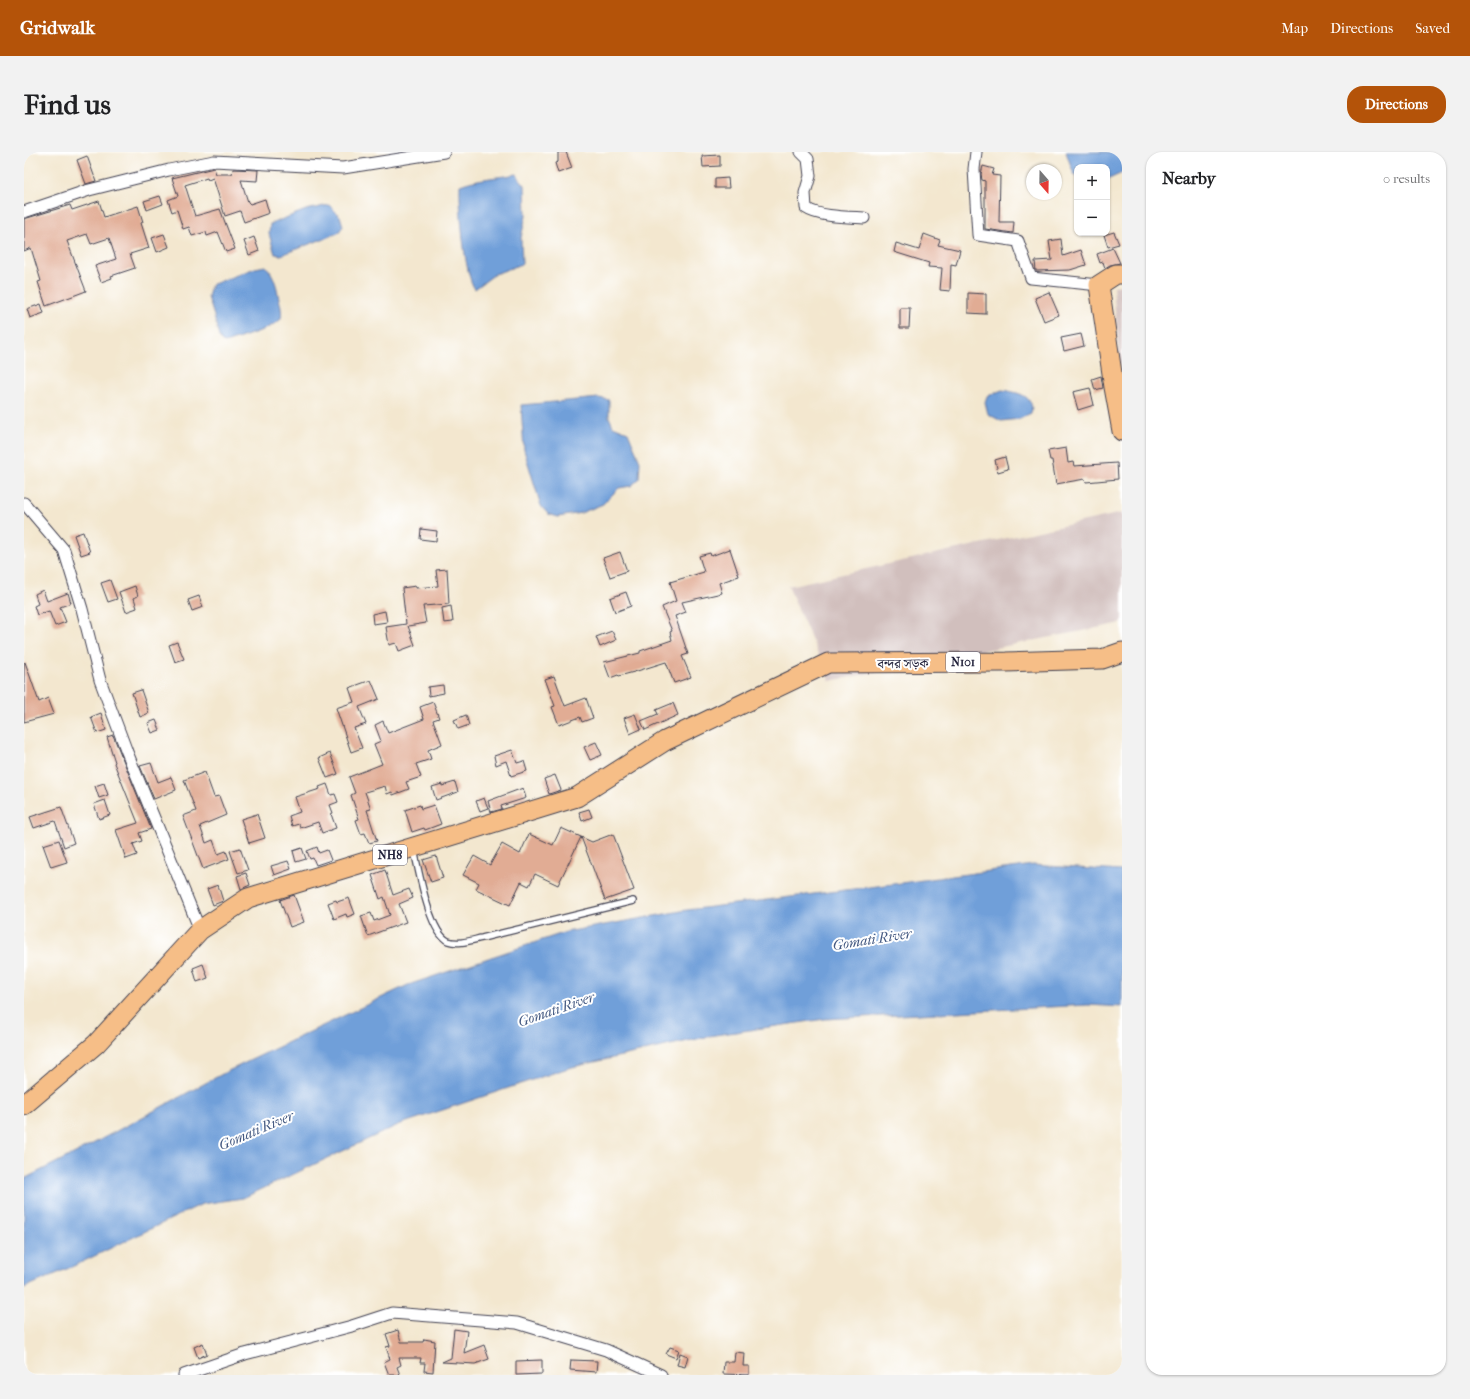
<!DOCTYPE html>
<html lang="en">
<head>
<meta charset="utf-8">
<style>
  body { margin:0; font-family:"IM FELL French Canon","Noto Serif Bengali",serif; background:#f2f2f2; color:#202124 }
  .controls { position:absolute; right:12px; top:12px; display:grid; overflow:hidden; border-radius:8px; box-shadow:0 1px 3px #0004 }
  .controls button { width:36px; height:36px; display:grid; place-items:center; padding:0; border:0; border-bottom:1px solid #e0e0e0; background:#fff; color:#202124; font:20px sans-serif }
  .compass { position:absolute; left:1002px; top:12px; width:36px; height:36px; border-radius:50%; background:#fff; box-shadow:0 1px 3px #0004; rotate:160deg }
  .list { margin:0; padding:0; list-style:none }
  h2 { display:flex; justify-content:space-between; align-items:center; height:52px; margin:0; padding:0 16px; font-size:17px }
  h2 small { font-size:13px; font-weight:400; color:#757577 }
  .map { position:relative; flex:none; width:1098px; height:1223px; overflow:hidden; border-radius:16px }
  header { display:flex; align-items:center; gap:24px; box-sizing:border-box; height:56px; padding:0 20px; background:#b45309; color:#fff }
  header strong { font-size:19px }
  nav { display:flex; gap:22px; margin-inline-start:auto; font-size:14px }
  .intro { display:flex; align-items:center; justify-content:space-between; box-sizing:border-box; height:96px; padding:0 24px }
  h1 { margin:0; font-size:28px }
  .button { padding:10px 18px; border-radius:16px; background:#b45309; color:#fff; font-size:14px; font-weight:700 }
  main { display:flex; gap:24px; padding:0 24px }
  aside { flex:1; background:#fff; border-radius:16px; box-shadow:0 1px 3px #0004 }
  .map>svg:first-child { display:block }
  .industrial { fill:#d1bfbd }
  .water { fill:#709fd9; stroke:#49608a }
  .building { fill:#e1ac94 }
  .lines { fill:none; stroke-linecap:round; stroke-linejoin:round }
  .service-casing { stroke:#414051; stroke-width:8 }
  .minor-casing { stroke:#414051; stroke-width:13 }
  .trunk-casing { stroke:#414051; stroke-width:21 }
  .service { stroke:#fff; stroke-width:5.5 }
  .minor { stroke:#fff; stroke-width:11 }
  .trunk { stroke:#f6be87; stroke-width:19 }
  .labels { text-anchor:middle; stroke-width:4; stroke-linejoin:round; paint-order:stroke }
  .shield { fill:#fff; stroke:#646476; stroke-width:1 }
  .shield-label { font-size:12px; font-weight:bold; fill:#22223b }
  .street-label { font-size:13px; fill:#22223b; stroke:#fff }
  .water-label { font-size:14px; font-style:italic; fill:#455a82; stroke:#fff }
</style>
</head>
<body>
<header>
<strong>Gridwalk</strong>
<nav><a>Map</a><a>Directions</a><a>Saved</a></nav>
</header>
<div class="intro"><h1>Find us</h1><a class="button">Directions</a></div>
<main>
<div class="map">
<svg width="1098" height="1223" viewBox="0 0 1098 1223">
  <rect width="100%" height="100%" fill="#fff"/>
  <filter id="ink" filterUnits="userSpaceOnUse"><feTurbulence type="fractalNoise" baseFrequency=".025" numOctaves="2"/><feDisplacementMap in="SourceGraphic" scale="8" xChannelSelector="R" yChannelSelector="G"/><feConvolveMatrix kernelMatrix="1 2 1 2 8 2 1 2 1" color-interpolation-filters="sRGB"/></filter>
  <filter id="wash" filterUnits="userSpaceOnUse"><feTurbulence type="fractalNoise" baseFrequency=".012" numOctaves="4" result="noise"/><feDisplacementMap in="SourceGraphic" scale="16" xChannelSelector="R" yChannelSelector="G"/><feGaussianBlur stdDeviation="0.9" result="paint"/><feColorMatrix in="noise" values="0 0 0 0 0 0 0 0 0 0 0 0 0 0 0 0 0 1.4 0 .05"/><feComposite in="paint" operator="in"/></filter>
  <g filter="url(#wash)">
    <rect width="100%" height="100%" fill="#f3e7cf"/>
    <path class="industrial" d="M1098 133V236L1089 134Z
      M1098 361V471L806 529 764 434Z"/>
    <path class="water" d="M1042 0H1098V21L1083 28V15H1053V26L1049 20Z
      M492 22 501 33 502 63 497 86 498 112 471 122 451 137C440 124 435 52 436 33 454 26 473 26 492 22Z
      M305 53 316 64 319 74 314 81 257 103 251 102 245 82 246 72 282 58Z
      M241 114C248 118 253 134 254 142 255 147 259 161 257 166 254 175 212 187 201 191L198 190 195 185 190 164 184 145 187 133 231 116Z
      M978 238C991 240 1012 243 1007 261L996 267 977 269 964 262 961 250 963 244Z
      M575 246 585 248V265L589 274 604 280 616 309 615 327 607 334 595 336 579 352 557 361 534 365 524 362 517 354 500 298 497 253Z
      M1009 713 1098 719V855L1064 853 801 867 691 883 544 916 374 973 219 1046 178 1052 54 1112 0 1136V1027L61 996 202 920 384 833 542 780 663 758 877 731Z"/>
    <g id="blocks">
      <path class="building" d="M534 0H542L548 16 534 21 531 11 534 10Z
        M696 3V14L679 15 678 4Z
        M63 4 72 29 62 32 53 8Z
        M959 14 970 17 968 23 976 24 975 70H990L989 81 961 77V29L958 28 957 22Z
        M190 16 192 22H208L209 17 234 18 233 29 217 28 224 50 226 52 241 47 245 61 220 70 216 59 201 64 189 26 184 28 183 26 161 33 171 64 196 57 211 97 202 100 194 80 183 84 182 80 168 84 165 75 159 77 153 58 148 60 144 48 154 44 148 26Z
        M704 26 705 36H691V27Z
        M136 44 139 52 123 58 120 49Z
        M75 49 80 65 114 54 119 70 117 71 125 96 106 102 111 116 87 124 88 126 77 130 71 114 92 107 85 86 67 92 63 82 43 89 62 139 22 154 14 130 17 129 7 96 0 99V67L46 53 48 58Z
        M1090 80 1095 92 1084 95 1080 83Z
        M140 82 145 95 133 100 128 86Z
        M900 82 916 88 914 93 936 98 932 113 927 112 926 139 916 138 918 116 904 115 905 111 870 100 872 91 895 98Z
        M230 85 235 99 225 103 220 89Z
        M1037 87 1039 104 1057 98 1062 113 1046 118 1012 119 1011 109 1028 108 1025 89Z
        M1089 96 1096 111 1086 113 1081 116 1079 110 1076 111 1073 102Z
        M1025 140 1035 163 1020 169 1011 146Z
        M944 141 962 142V162L944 161Z
        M17 152 20 161 6 166 3 157Z
        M876 156H886L885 176H876Z
        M1057 182 1060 194 1040 199 1037 186Z
        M1077 224 1079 236 1071 238 1068 227Z
        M1066 236 1070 253 1054 258 1049 240Z
        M1042 296 1044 311 1049 310 1050 314 1093 311 1094 327 1062 330 1061 327 1032 332 1028 308H1026L1024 299Z
        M981 305 984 317 974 320 971 308Z
        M397 377 413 379 412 389 396 387Z
        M59 380 66 400 57 403 50 383Z
        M706 397 715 424 695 431 698 441 658 450 662 460 651 464 664 502 658 504 667 525 650 531 642 510 610 520 595 524 594 523 586 526 580 510 616 501V499L648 488 646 480 648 479 638 455 652 449 646 430 680 420 675 404 686 401 687 404Z
        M596 400 603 419 586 425 579 406Z
        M423 417 425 452 399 454 402 471 384 474 391 493 375 499 372 491 365 493 362 475 382 472 378 436 392 434V436L414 434 412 418Z
        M86 428 93 447 84 450 77 431Z
        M111 434 114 444 110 446 113 456 102 460 95 440Z
        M19 438 23 449 44 441 47 451 36 455 42 470 31 474 25 459 13 463 10 454 14 452 11 442Z
        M602 440 607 454 591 460 586 446Z
        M175 444 179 455 168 459 164 448Z
        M427 454 429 470 420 471 418 456Z
        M361 459 363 470 349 472 348 462Z
        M588 479 592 488 576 495 572 485Z
        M153 490 160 507 151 510 145 493Z
        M1 510 15 550 24 546 30 562 0 570V511Z
        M530 524 541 554 562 546 569 566 558 570 556 565 535 573 528 555 531 554 521 527Z
        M347 528 355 547 335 555 342 572 330 576 338 596 327 600 312 556 330 550 325 536Z
        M419 533 420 541 405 544 404 535Z
        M117 538 125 561 116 565 108 541Z
        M409 550 415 566 409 568 418 592 404 598 407 607 392 612 397 625 382 630 385 637 369 643 368 640 363 642 361 634 341 640 347 657 343 658 353 689 345 691 341 681 337 682 332 668 335 667 327 643 331 641 325 625 358 612 350 592 357 589 351 573 359 569 364 581 400 567 396 555Z
        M649 551 654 563 621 578 617 569 634 562 632 558Z
        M77 561 82 578 73 581 67 565Z
        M611 562 617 577 606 582 600 566Z
        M442 563 445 573 434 577 430 568Z
        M132 568 136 578 128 581 124 571Z
        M89 583 127 677 115 681 118 689 109 692 113 703 102 707 92 678 114 671 90 611 91 610 83 585Z
        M572 590 578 603 566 608 560 595Z
        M488 598 493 611 500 609 503 619 487 624 482 609 472 613 470 604Z
        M306 601 314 622 303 626 295 606Z
        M127 611 134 630 147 625 152 638 130 647 116 614Z
        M181 620 190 645 195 644 202 663 176 674 182 691 189 688 194 702 202 699 205 707 179 717 159 664 172 659 160 628Z
        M531 623 537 638 525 642 520 627Z
        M431 630 434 640 412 648 408 635 418 632V634Z
        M80 631 84 643 75 646 71 634Z
        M303 632 307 643 311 642 314 650 306 653 309 661 307 662 312 676 298 681 294 670 276 676 275 672 268 674 265 664 276 660 271 645 296 637 295 635Z
        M499 636 502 646 477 654 478 657 467 660 464 649Z
        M460 646 464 656 456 659 452 649Z
        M81 648 86 663 75 667 70 652Z
        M396 653 397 657 410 653 417 672 401 678 400 676 388 680 381 658Z
        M37 655 50 691 40 695 31 669 10 676 6 665Z
        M565 657 568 665 558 669 555 660Z
        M233 662 241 686 225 691 217 667Z
        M537 676 557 685 534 733 511 722 505 734 497 730 486 753 452 737 455 731 439 723 450 704 466 713 478 692 496 702 505 682 529 693Z
        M589 682 610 738 581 748 557 685 568 690Z
        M35 688 43 710 27 715 19 693Z
        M293 695 295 701 303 698 307 708 292 713 289 706 286 707 283 699Z
        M216 696 224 718 214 721 206 699Z
        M278 696 282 707 272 710 269 699Z
        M412 704 419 726 407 730 399 708Z
        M264 709 267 717 250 723 247 714Z
        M361 718 369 743 385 737 389 746 375 752 382 770 344 784 337 764 347 761 350 769 366 763 360 745 356 747 348 723Z
        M222 721 226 733 217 737 213 724Z
        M194 733 199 749 189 753 183 737Z
        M270 743 280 770 266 775 256 748Z
        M325 746 331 762 323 765 322 762 310 767 304 751 312 748 313 750Z
        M179 812 184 826 173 830 169 816Z
        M430 1177 443 1179 440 1201 460 1193 465 1207 451 1212 418 1210 427 1206Z
        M374 1178 377 1190H399L400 1187 411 1189 409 1220 400 1219 401 1211H396L397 1206H375L377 1213 373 1215 376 1223H365L360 1210 366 1207 362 1195 366 1194 362 1182Z
        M179 1191 183 1202 174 1206 170 1195Z
        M646 1195 655 1198 652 1206 642 1202Z
        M711 1200 720 1201 719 1214H725V1223L699 1222 700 1210H710Z
        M656 1201 664 1204 661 1215 653 1213Z
        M518 1208V1222L492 1223V1209Z
        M547 1208 573 1209 572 1220 546 1218Z"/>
    </g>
  </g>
  <g filter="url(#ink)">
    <use href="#blocks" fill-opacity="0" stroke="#414051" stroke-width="1"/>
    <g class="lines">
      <g class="service-casing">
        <path id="service" d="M390 698C395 719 405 780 424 789 435 793 448 788 458 786L609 749"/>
      </g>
      <g class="minor-casing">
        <path id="minor" d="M777 0 784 7 786 24 781 41 782 56C795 65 824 65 840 66
          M952 0 950 17 954 83 994 89 1007 126 1075 133
          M0 60 65 38 145 18 190 9 319 16 420 0
          M0 351 40 398 58 457 76 528 103 600 176 778
          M160 1223 221 1202 328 1174 368 1161 493 1171 582 1198 637 1223"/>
      </g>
      <g class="trunk-casing">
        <path id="trunk" d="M1098 122H1092L1075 133 1090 235 1098 279
          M0 953 72 892 176 778 224 746 553 645 641 589 804 511 982 510 1078 507 1098 500"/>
      </g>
      <use href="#service" class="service"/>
      <use href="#minor" class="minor"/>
      <use href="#trunk" class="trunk"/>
    </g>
  </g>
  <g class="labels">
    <g class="shield">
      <rect x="922" y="500" width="34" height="20" rx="3"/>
      <rect x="349" y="693" width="34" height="20" rx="3"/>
    </g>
    <g class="shield-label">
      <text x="939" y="514">N101</text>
      <text x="366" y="707">NH8</text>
    </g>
    <g class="street-label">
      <text transform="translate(879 511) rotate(-1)" y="5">বন্দর সড়ক</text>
    </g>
    <g class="water-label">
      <text transform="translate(848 787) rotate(-9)" y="5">Gomati River</text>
      <text transform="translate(532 857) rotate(-19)" y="5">Gomati River</text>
      <text transform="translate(232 978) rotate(-23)" y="5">Gomati River</text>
    </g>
  </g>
</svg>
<div class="controls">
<button>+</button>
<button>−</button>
</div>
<svg class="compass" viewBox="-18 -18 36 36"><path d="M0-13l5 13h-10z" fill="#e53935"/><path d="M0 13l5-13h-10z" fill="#757577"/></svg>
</div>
<aside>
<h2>Nearby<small>0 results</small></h2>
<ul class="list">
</ul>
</aside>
</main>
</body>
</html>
